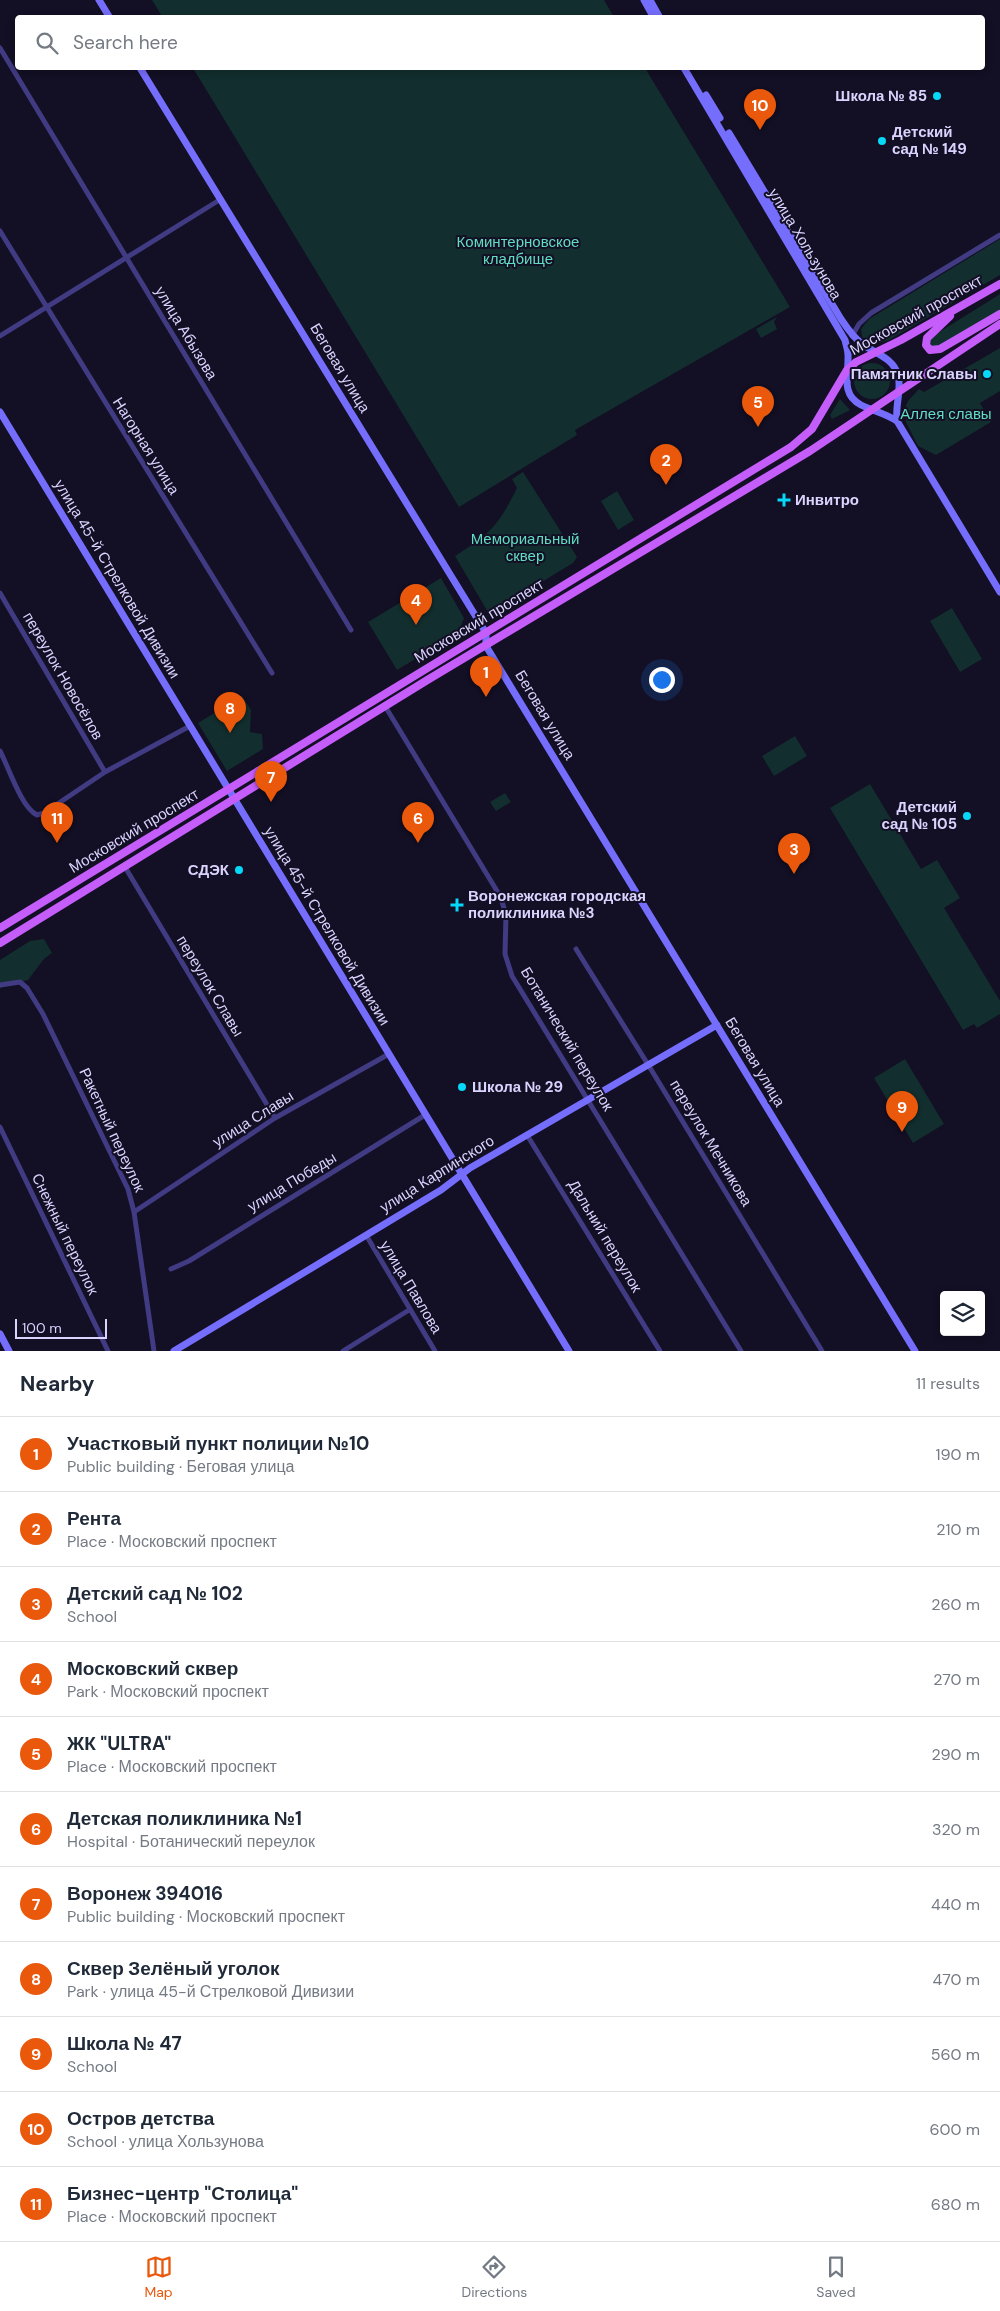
<!DOCTYPE html>
<html lang="en">
<head>
<meta charset="utf-8">
<style>
  body { margin:0; font-family:"DM Sans",sans-serif; background:#f2f2f3; color:#1f2937 }
  .controls { position:absolute; right:15px; bottom:15px; display:grid; overflow:hidden; border-radius:5px; box-shadow:0 2px 8px #0003 }
  .controls button { width:45px; height:45px; display:grid; place-items:center; padding:0; border:0; border-bottom:1px solid #e0e1e3; background:#fff; color:#1f2937; font:25px sans-serif }
  .scale { position:absolute; left:15px; bottom:12px; width:92px; box-sizing:border-box; padding-left:5px; border:2px solid #dad3fe; border-top:0; font-size:14px; line-height:18px; white-space:nowrap; color:#dad3fe; -webkit-text-stroke:4px #130f24; paint-order:stroke }
  .you { position:absolute; left:661px; top:679px; width:18px; height:18px; margin:-12px; border:4px solid #fff; border-radius:50%; background:#1a73e8; box-shadow:0 0 0 8px #1a73e833 }
  .badge { display:grid; place-items:center; width:32px; height:32px; border-radius:50%; background:#ea580c; color:#fff; font-size:16px; font-weight:700 }
  .pin { position:absolute; translate:-50% -41px; filter:drop-shadow(0 1px 2px #0008) }
  .pin::after { content:''; position:absolute; top:26px; width:18px; height:15px; background:inherit; clip-path:polygon(0 0,100% 0,50% 100%) }
  .list { margin:0; padding:0; list-style:none }
  h2 { display:flex; justify-content:space-between; align-items:center; height:65px; margin:0; padding:0 20px; font-size:21px }
  h2 small { font-size:16px; font-weight:400; color:#747a83 }
  .list li { display:grid; grid-template-columns:32px 1fr auto; gap:15px; align-items:center; box-sizing:border-box; height:75px; padding:0 20px; border-top:1px solid #e0e1e3 }
  .list b { display:block; font-size:19px; white-space:nowrap }
  .list p { margin:0; font-size:16px; white-space:nowrap; color:#747a83 }
  .list em { font-size:16px; font-style:normal; color:#747a83 }
  .icon { flex:none; width:28px; height:28px; fill:none; stroke:currentColor; stroke-width:2; stroke-linecap:round; stroke-linejoin:round }
  .map { position:relative; flex:none; width:1000px; height:1351px; overflow:hidden }
  .search { position:absolute; background:#fff; box-shadow:0 2px 8px #0003; left:15px; right:15px; top:15px; height:55px; display:flex; align-items:center; gap:12px; box-sizing:border-box; padding:0 18px; border-radius:5px; color:#747a83; font-size:19px }
  .sheet { height:890px; background:#fff }
  nav { display:flex; justify-content:space-around; align-items:center; box-sizing:border-box; height:70px; border-top:1px solid #e0e1e3; background:#fff; font-size:14px; color:#747a83 }
  nav a { display:grid; justify-items:center; gap:2px }
  nav .on { color:#ea580c }
  .map>svg:first-child { display:block }
  .green { fill:#122e2e }
  .lines { fill:none; stroke-linecap:round; stroke-linejoin:round }
  .street { stroke:#403b82; stroke-width:5 }
  .secondary { stroke:#756dfc; stroke-width:7 }
  .primary { stroke:#c55dfb; stroke-width:8 }
  .poi-dot { fill:#06d8f8; stroke:#130f24; stroke-width:2 }
  .labels { text-anchor:middle; stroke-width:4; stroke-linejoin:round; paint-order:stroke }
  .poi-label { font-size:15px; font-weight:bold; fill:#dad3fe; stroke:#130f24; text-anchor:end }
  .park-label { font-size:15px; fill:#61ddc1; stroke:#130f24 }
  .street-label { font-size:15px; fill:#dad3fe; stroke:#130f24 }
</style>
</head>
<body>
<div class="map">
<svg width="1000" height="1351" viewBox="0 0 1000 1351">
  <rect width="100%" height="100%" fill="#130f24"/>
  <path class="green" d="M152 0H604L614 17 163 18Z
    M193 68H645L790 307 575 430 577 435 459 507Z
    M1000 239V275L889 340 875 344 862 337 861 329 869 319Z
    M1000 294V311L937 349H932L928 341 933 336Z
    M777 317 774 322 777 329 761 338 756 329Z
    M1000 348V391L980 403 991 422 936 455 918 446 906 422 905 408 908 401 919 389 924 392Z
    M854 381a18 18 0 1 1 36 0a18 18 0 1 1-36 0Z
    M840 399 850 410 832 419 830 415Z
    M523 472 577 557 573 563 489 614 455 556C491 533 498 526 517 488L512 479Z
    M617 491 634 520 618 530 601 501Z
    M441 578 464 618 458 633 397 670 368 622Z
    M952 608 982 659 960 672 930 621Z
    M242 696 251 710 250 732 262 734 263 749 227 771 198 723Z
    M795 736 807 756 774 776 762 756Z
    M870 784 921 869 937 860 960 898 944 908 1000 1001V1014L977 1028 974 1024 963 1030 830 808Z
    M505 793 511 802 496 811 490 802Z
    M44 939 52 953 44 959 28 980 0 988V960L30 941Z
    M905 1059 944 1124 913 1143 874 1078Z"/>
  <g class="lines">
    <path class="street" d="M0 48 351 630
      M0 231 272 673
      M0 336 221 199
      M852 336 859 324 871 313 1000 235
      M0 593 105 772
      M385 706 500 896 506 914 505 954 512 976 741 1351
      M0 751C9 768 21 807 37 815L44 813 105 772 190 726
      M125 867 275 1118
      M576 949 652 1071 822 1351
      M0 985 20 982 27 988 43 1014 128 1189 134 1212 154 1351
      M0 1127 108 1351
      M527 1135 660 1351
      M134 1212 275 1118 389 1054
      M366 1235 435 1351
      M171 1269 189 1261 425 1115
      M343 1351 409 1310"/>
    <path class="secondary" d="M99 0 110 18
      M644 0 654 18
      M646 3 650 0 660 18
      M140 68 486 633V646L915 1351
      M684 68 845 340C846 345 848 350 848 355 849 374 840 394 861 405 873 411 885 413 897 421L1000 592
      M706 95 720 118
      M729 133 841 319C847 328 852 336 861 343 873 353 893 357 898 375 902 389 895 405 897 421
      M0 412 569 1351
      M0 1334 9 1351
      M174 1351 441 1190 470 1168 717 1025"/>
    <path class="primary" d="M950 316 927 338 926 345 930 350 940 349 1000 314
      M0 928 791 447 812 429 847 370 856 362 901 340 1000 284
      M0 943 429 679 810 451 1000 324"/>
  </g>
  <g class="poi-dot">
    <circle cx="937" cy="96" r="5"/>
    <circle cx="882" cy="141" r="5"/>
    <circle cx="987" cy="374" r="5"/>
    <path d="M781.5 492.5h5v5h5v5h-5v5h-5v-5h-5v-5h5z"/>
    <circle cx="967" cy="816" r="5"/>
    <circle cx="239" cy="870" r="5"/>
    <path d="M454.5 897.5h5v5h5v5h-5v5h-5v-5h-5v-5h5z"/>
    <circle cx="462" cy="1087" r="5"/>
  </g>
  <g class="labels">
    <g class="poi-label">
      <text x="927" y="101">Школа № 85</text>
      <text x="892" y="137" text-anchor="start">Детский<tspan x="892" dy="17">сад № 149</tspan></text>
      <text x="977" y="379">Памятник Славы</text>
      <text x="795" y="505" text-anchor="start">Инвитро</text>
      <text x="957" y="812">Детский<tspan x="957" dy="17">сад № 105</tspan></text>
      <text x="229" y="875">СДЭК</text>
      <text x="468" y="901" text-anchor="start">Воронежская городская<tspan x="468" dy="17">поликлиника №3</tspan></text>
      <text x="472" y="1092" text-anchor="start">Школа № 29</text>
    </g>
    <g class="park-label">
      <text x="518" y="247">Коминтерновское<tspan x="518" dy="17">кладбище</tspan></text>
      <text x="946" y="419">Аллея славы</text>
      <text x="525" y="544">Мемориальный<tspan x="525" dy="17">сквер</tspan></text>
    </g>
    <g class="street-label">
      <text transform="translate(805 244) rotate(59)" y="5">улица Хользунова</text>
      <text transform="translate(916 315) rotate(-29)" y="5">Московский проспект</text>
      <text transform="translate(186 333) rotate(59)" y="5">улица Абызова</text>
      <text transform="translate(340 368) rotate(59)" y="5">Беговая улица</text>
      <text transform="translate(146 446) rotate(58)" y="5">Нагорная улица</text>
      <text transform="translate(117 579) rotate(59)" y="5">улица 45-й Стрелковой Дивизии</text>
      <text transform="translate(479 621) rotate(-31)" y="5">Московский проспект</text>
      <text transform="translate(63 676) rotate(60)" y="5">переулок Новосёлов</text>
      <text transform="translate(545 715) rotate(59)" y="5">Беговая улица</text>
      <text transform="translate(134 831) rotate(-31)" y="5">Московский проспект</text>
      <text transform="translate(327 926) rotate(59)" y="5">улица 45-й Стрелковой Дивизии</text>
      <text transform="translate(210 986) rotate(59)" y="5">переулок Славы</text>
      <text transform="translate(567 1039) rotate(59)" y="5">Ботанический переулок</text>
      <text transform="translate(755 1062) rotate(59)" y="5">Беговая улица</text>
      <text transform="translate(253 1119) rotate(-32)" y="5">улица Славы</text>
      <text transform="translate(112 1130) rotate(65)" y="5">Ракетный переулок</text>
      <text transform="translate(711 1143) rotate(59)" y="5">переулок Мечникова</text>
      <text transform="translate(437 1174) rotate(-32)" y="5">улица Карпинского</text>
      <text transform="translate(292 1182) rotate(-31)" y="5">улица Победы</text>
      <text transform="translate(65 1234) rotate(64)" y="5">Снежный переулок</text>
      <text transform="translate(605 1236) rotate(59)" y="5">Дальний переулок</text>
      <text transform="translate(411 1287) rotate(59)" y="5">улица Павлова</text>
    </g>
  </g>
</svg>
<div class="controls">
<button><svg class="icon" aria-label="layers" viewBox="0 0 24 24"><path d="M12 4l9 5-9 5-9-5zM3 14l9 5 9-5"/></svg></button>
</div>
<div class="scale">100 m</div>
<div class="you"></div>
<div class="pin badge" style="left:486px;top:697px">1</div>
<div class="pin badge" style="left:666px;top:485px">2</div>
<div class="pin badge" style="left:794px;top:874px">3</div>
<div class="pin badge" style="left:416px;top:625px">4</div>
<div class="pin badge" style="left:758px;top:427px">5</div>
<div class="pin badge" style="left:418px;top:843px">6</div>
<div class="pin badge" style="left:271px;top:802px">7</div>
<div class="pin badge" style="left:230px;top:733px">8</div>
<div class="pin badge" style="left:902px;top:1132px">9</div>
<div class="pin badge" style="left:760px;top:130px">10</div>
<div class="pin badge" style="left:57px;top:843px">11</div>
<div class="search"><svg class="icon" aria-label="search" viewBox="0 0 24 24"><circle cx="10" cy="10" r="6"/><path d="M15 15l6 6"/></svg>Search here</div>
</div>
<section class="sheet">
<h2>Nearby<small>11 results</small></h2>
<ul class="list">
<li><span class="badge">1</span><div><b>Участковый пункт полиции №10</b><p>Public building · Беговая улица</p></div><em>190 m</em></li>
<li><span class="badge">2</span><div><b>Рента</b><p>Place · Московский проспект</p></div><em>210 m</em></li>
<li><span class="badge">3</span><div><b>Детский сад № 102</b><p>School</p></div><em>260 m</em></li>
<li><span class="badge">4</span><div><b>Московский сквер</b><p>Park · Московский проспект</p></div><em>270 m</em></li>
<li><span class="badge">5</span><div><b>ЖК &quot;ULTRA&quot;</b><p>Place · Московский проспект</p></div><em>290 m</em></li>
<li><span class="badge">6</span><div><b>Детская поликлиника №1</b><p>Hospital · Ботанический переулок</p></div><em>320 m</em></li>
<li><span class="badge">7</span><div><b>Воронеж 394016</b><p>Public building · Московский проспект</p></div><em>440 m</em></li>
<li><span class="badge">8</span><div><b>Сквер Зелёный уголок</b><p>Park · улица 45-й Стрелковой Дивизии</p></div><em>470 m</em></li>
<li><span class="badge">9</span><div><b>Школа № 47</b><p>School</p></div><em>560 m</em></li>
<li><span class="badge">10</span><div><b>Остров детства</b><p>School · улица Хользунова</p></div><em>600 m</em></li>
<li><span class="badge">11</span><div><b>Бизнес-центр &quot;Столица&quot;</b><p>Place · Московский проспект</p></div><em>680 m</em></li>
</ul>
</section>
<nav>
<a class="on"><svg class="icon" aria-label="map" viewBox="0 0 24 24"><path d="M3 6l6-2 6 2 6-2v14l-6 2-6-2-6 2zM9 4v14M15 6v14"/></svg>Map</a>
<a><svg class="icon" aria-label="directions" viewBox="0 0 24 24"><path d="M12 3l9 9-9 9-9-9zM9 14v-3h6M13 9l2 2-2 2"/></svg>Directions</a>
<a><svg class="icon" aria-label="saved" viewBox="0 0 24 24"><path d="M7 4h10v16l-5-4-5 4z"/></svg>Saved</a>
</nav>
</body>
</html>
